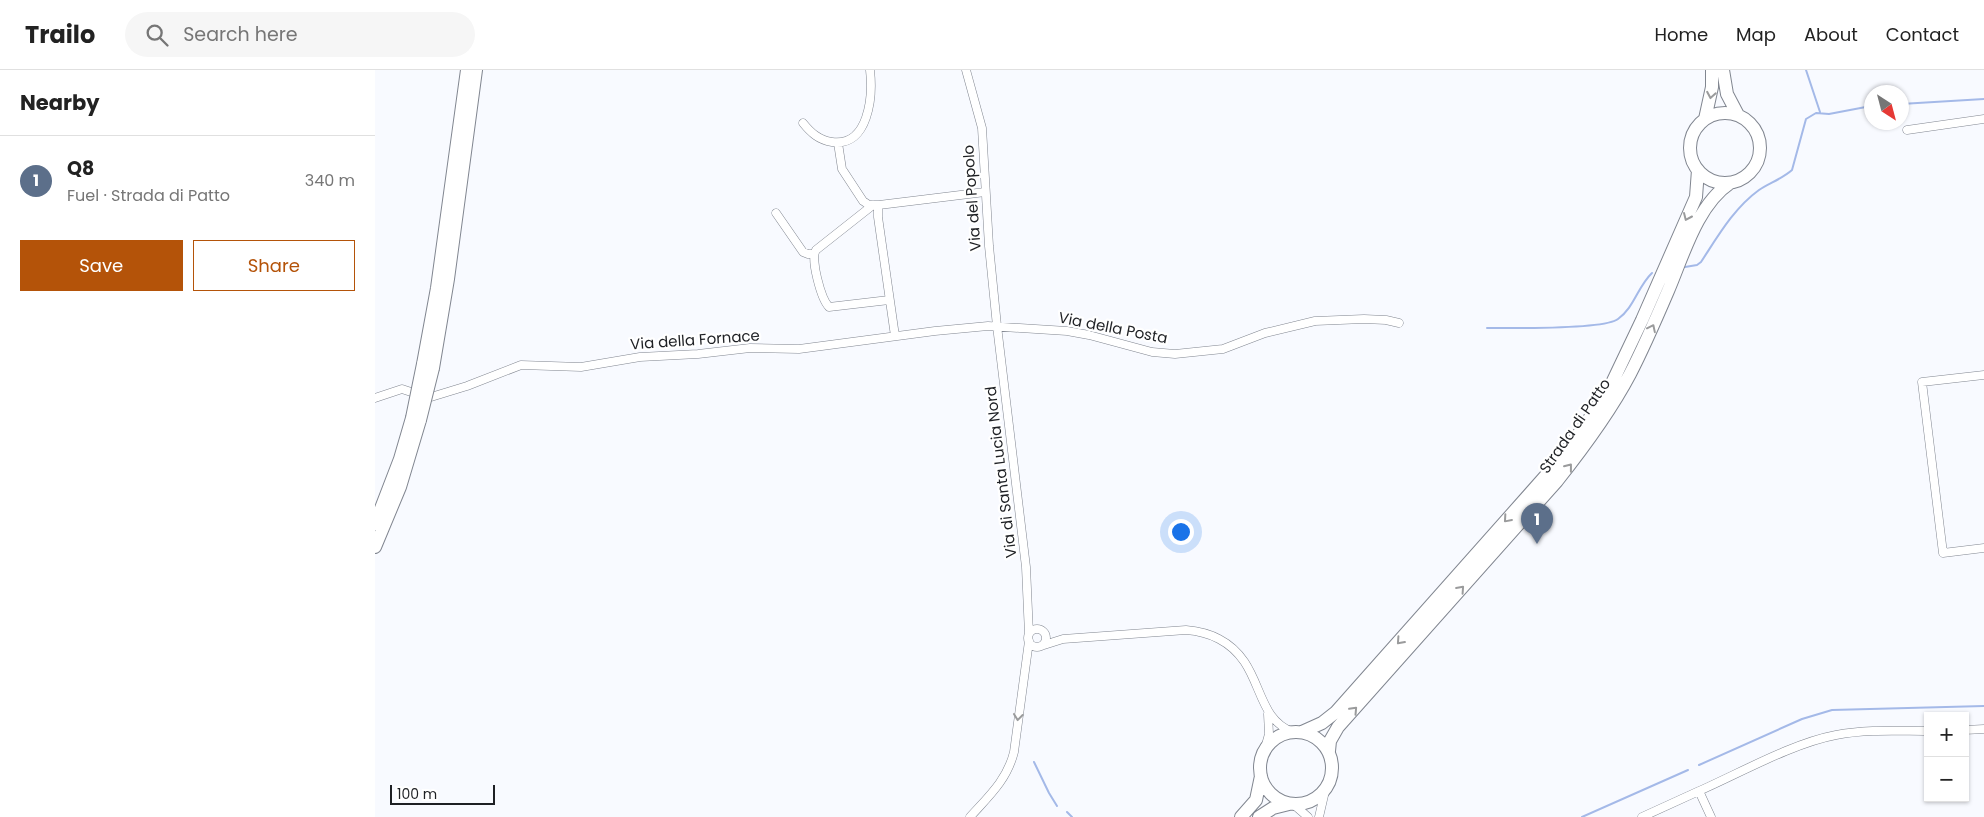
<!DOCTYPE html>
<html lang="en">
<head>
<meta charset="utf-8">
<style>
  body { margin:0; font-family:Poppins,sans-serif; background:#f6f6f6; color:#222 }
  .controls { position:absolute; right:15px; bottom:15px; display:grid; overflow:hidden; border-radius:0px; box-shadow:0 1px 4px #0004 }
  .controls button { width:45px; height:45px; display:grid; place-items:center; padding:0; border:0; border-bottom:1px solid #e0e0e0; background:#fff; color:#222; font:25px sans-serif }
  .compass { position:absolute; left:1489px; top:15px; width:45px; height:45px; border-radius:50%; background:#fff; box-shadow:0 1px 4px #0004; rotate:144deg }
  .scale { position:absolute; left:15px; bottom:12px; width:105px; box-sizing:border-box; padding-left:5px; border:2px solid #1e2024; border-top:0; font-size:14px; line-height:18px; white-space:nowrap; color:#1e2024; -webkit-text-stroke:4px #fff; paint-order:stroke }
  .you { position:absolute; left:805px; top:461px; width:18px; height:18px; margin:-12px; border:4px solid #fff; border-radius:50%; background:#1a73e8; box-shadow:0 0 0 8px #1a73e833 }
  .badge { display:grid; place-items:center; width:32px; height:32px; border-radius:50%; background:#b45309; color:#fff; font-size:16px; font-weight:700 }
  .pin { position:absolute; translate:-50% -41px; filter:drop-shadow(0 1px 2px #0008) }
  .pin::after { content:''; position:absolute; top:26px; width:18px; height:15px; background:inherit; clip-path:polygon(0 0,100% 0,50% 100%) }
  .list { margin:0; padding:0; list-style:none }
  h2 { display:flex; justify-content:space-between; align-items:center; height:65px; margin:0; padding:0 20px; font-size:21px }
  h2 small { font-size:16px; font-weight:400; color:#767676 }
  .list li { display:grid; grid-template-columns:32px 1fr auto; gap:15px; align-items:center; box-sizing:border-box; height:90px; padding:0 20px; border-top:1px solid #e0e0e0 }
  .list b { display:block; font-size:19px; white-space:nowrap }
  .list p { margin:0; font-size:16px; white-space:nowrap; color:#767676 }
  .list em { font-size:16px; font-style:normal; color:#767676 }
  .actions { display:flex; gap:10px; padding:15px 20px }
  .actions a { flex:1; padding:11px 0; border:1px solid #b45309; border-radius:0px; text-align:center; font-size:18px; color:#b45309 }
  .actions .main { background:#b45309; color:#fff }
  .icon { flex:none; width:28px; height:28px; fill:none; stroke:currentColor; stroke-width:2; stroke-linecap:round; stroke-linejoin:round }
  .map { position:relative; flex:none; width:1609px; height:747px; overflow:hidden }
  header { display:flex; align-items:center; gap:30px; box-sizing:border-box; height:70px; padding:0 25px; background:#fff; border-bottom:1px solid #e0e0e0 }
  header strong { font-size:24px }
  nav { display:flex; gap:28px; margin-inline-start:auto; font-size:18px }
  .search { width:350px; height:45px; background:#f6f6f6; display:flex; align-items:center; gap:12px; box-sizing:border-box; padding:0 18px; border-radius:28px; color:#767676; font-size:19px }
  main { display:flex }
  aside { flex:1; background:#fff }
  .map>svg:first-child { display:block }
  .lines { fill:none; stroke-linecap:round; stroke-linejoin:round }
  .stream { stroke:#a4b9e8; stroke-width:2 }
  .minor-casing { stroke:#818690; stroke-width:9 }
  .primary-casing { stroke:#818690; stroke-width:14 }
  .trunk-casing { stroke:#818690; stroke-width:14 }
  .minor { stroke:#fff; stroke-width:8 }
  .primary { stroke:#fff; stroke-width:12 }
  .trunk { stroke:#fff; stroke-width:12 }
  .trunk-bridge-casing { stroke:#818690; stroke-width:14; stroke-linecap:butt }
  .trunk-bridge { stroke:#fff; stroke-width:12 }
  .oneway { stroke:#9a9b9c }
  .labels { text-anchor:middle; stroke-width:4.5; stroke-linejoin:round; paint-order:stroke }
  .street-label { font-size:15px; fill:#1e2024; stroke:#fff }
</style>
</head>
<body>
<header>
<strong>Trailo</strong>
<div class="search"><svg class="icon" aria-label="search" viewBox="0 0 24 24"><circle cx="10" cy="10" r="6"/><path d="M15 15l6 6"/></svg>Search here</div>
<nav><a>Home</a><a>Map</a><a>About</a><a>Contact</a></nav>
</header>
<main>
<aside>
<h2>Nearby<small></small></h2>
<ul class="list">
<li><span class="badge" style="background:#5c6f8a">1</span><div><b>Q8</b><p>Fuel · Strada di Patto</p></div><em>340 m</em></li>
</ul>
<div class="actions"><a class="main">Save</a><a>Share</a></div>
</aside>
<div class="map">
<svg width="1609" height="747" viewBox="0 0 1609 747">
  <rect width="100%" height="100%" fill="#f8faff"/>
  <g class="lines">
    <path class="stream" d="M1431 0 1445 42
      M1526 34 1609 29
      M1310 197 1322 195 1326 192C1343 166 1359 138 1384 120 1394 113 1407 109 1417 100L1431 49 1441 43 1454 44 1496 36
      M1112 258C1135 258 1229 260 1243 249 1259 238 1263 216 1277 203
      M659 692 674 723 682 736
      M1324 695 1427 649 1457 640 1609 636
      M692 742 697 747
      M1207 747 1313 700"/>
    <g class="minor-casing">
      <path id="minor" d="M591 0 607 58 614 176 622 256 651 497 654 564
        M428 53C436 63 444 70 457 72 494 77 498 26 495 0
        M1532 60 1609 49
        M463 73 467 99 488 131 494 135H504L610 122
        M498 135 441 180C435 188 446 229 454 237L514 230
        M503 135V147L520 266
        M401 143 428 182 433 184H439
        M1609 305 1547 312 1568 483 1609 478
        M56 327 92 316 146 295 206 297 265 287 323 284 375 278 424 279 560 261 613 256 692 261 714 265 777 282 800 284 848 279 890 263 940 251 989 249 1011 250 1024 253
        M0 328 27 319 36 322
        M653 568a9 9 0 1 1 18 0a9 9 0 1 1-18 0Z
        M669 575 688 569 811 560C823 561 833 563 844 569 890 593 877 647 918 662
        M1590 660 1609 659
        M889 682 894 664 893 644
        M1324 721C1365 703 1418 673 1461 665 1492 659 1522 661 1553 661
        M918 734 933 747
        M595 747C614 726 632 710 639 682L654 571
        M944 747 950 721
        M1267 747 1324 721 1336 747"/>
    </g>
    <g class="primary-casing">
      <path id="primary" d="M1348 0 1352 24 1363 45
        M1315 78a35 35 0 1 1 70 0a35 35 0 1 1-70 0Z
        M1330 49 1337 17V0
        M885 698a36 36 0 1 1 72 0a36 36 0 1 1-72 0Z
        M927 662 947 653 961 642 1174 402 1209 357 1237 313 1267 250 1321 127 1323 100
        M954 681 955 671 963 657 1182 411C1209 377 1235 342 1255 304 1269 277 1281 249 1293 221 1308 186 1322 135 1355 113
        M866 747 881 730 886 706
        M884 747 898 738 914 734"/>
    </g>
    <g class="trunk-casing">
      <path id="trunk" d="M48 294 62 218 92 0
        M58 298 73 209 101 0
        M0 454 25 389 37 348
        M0 477 25 417 45 350"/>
    </g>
    <use href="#minor" class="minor"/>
    <use href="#primary" class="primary"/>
    <use href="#trunk" class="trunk"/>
    <g class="trunk-bridge-casing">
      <path id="trunk-bridge" d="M37 348 48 294
        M45 350 58 298"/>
    </g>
    <use href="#trunk-bridge" class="trunk-bridge"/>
  </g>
  <defs><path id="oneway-chevron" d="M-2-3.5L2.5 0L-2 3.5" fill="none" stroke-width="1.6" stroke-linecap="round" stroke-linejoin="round" transform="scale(1.25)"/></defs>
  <g class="oneway">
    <use href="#oneway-chevron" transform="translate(1336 25) rotate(100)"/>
    <use href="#oneway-chevron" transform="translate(1312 147) rotate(114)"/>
    <use href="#oneway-chevron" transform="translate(1277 258) rotate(-64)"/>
    <use href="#oneway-chevron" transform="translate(1194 397) rotate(-52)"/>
    <use href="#oneway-chevron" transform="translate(1132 449) rotate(131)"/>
    <use href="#oneway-chevron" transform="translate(1086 519) rotate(-48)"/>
    <use href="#oneway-chevron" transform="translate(1025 571) rotate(132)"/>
    <use href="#oneway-chevron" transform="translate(979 640) rotate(-47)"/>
    <use href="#oneway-chevron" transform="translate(643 647) rotate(97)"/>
  </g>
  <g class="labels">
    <g class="street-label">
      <text transform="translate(597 128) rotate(-94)" y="5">Via del Popolo</text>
      <text transform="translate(738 258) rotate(11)" y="5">Via della Posta</text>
      <text transform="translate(320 270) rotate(-4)" y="5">Via della Fornace</text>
      <text transform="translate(1200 356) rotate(-55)" y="5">Strada di Patto</text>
      <text transform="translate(626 402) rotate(-97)" y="5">Via di Santa Lucia Nord</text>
    </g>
  </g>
</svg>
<div class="controls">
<button>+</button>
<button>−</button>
</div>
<svg class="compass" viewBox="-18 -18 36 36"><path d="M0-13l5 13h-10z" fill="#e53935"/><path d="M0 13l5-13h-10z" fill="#767676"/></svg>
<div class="scale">100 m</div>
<div class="you"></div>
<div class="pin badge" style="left:1162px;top:474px;background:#5c6f8a">1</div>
</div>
</main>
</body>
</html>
